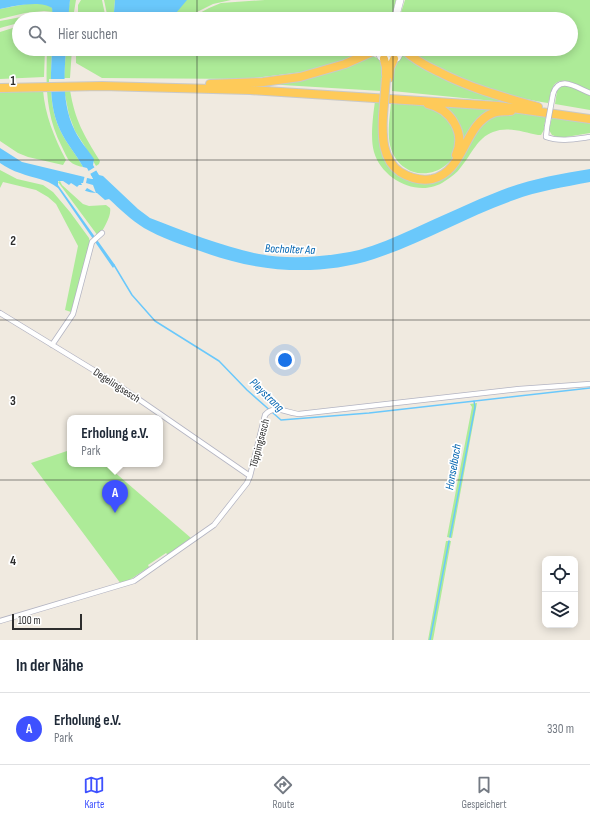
<!DOCTYPE html>
<html lang="de">
<head>
<meta charset="utf-8">
<style>
  body { margin:0; font-family:"Sofia Sans Condensed",sans-serif; background:#f2f2f3; color:#1f2937 }
  .controls { position:absolute; right:12px; bottom:12px; display:grid; overflow:hidden; border-radius:8px; box-shadow:0 2px 10px #0003 }
  .controls button { width:36px; height:36px; display:grid; place-items:center; padding:0; border:0; border-bottom:1px solid #e0e1e3; background:#fff; color:#1f2937; font:20px sans-serif }
  .scale { position:absolute; left:12px; bottom:10px; width:70px; box-sizing:border-box; padding-left:4px; border:2px solid #2e2e2e; border-top:0; font-size:11px; line-height:14px; white-space:nowrap; color:#2e2e2e; -webkit-text-stroke:3px #fff; paint-order:stroke }
  .you { position:absolute; left:285px; top:360px; width:14px; height:14px; margin:-10px; border:3px solid #fff; border-radius:50%; background:#1a73e8; box-shadow:0 0 0 6px #1a73e833 }
  .badge { display:grid; place-items:center; width:26px; height:26px; border-radius:50%; background:#3e51ff; color:#fff; font-size:13px; font-weight:700 }
  .pin { position:absolute; translate:-50% -33px; filter:drop-shadow(0 1px 2px #0008) }
  .pin::after { content:''; position:absolute; top:21px; width:14px; height:12px; background:inherit; clip-path:polygon(0 0,100% 0,50% 100%) }
  .popup { position:absolute; left:67px; top:415px; width:96px; height:52px; box-sizing:border-box; display:grid; place-content:center; border-radius:8px; background:#fff; filter:drop-shadow(0 1px 3px #0005); font-size:13px; white-space:nowrap; color:#747a83 }
  .popup b { font-size:15px; color:#1f2937 }
  .popup::after { content:''; position:absolute; left:50%; top:100%; margin-left:-8px; border:8px solid transparent; border-top-color:#fff }
  .list { margin:0; padding:0; list-style:none }
  h2 { display:flex; justify-content:space-between; align-items:center; height:52px; margin:0; padding:0 16px; font-size:17px }
  h2 small { font-size:13px; font-weight:400; color:#747a83 }
  .list li { display:grid; grid-template-columns:26px 1fr auto; gap:12px; align-items:center; box-sizing:border-box; height:72px; padding:0 16px; border-top:1px solid #e0e1e3 }
  .list b { display:block; font-size:15px; white-space:nowrap }
  .list p { margin:0; font-size:13px; white-space:nowrap; color:#747a83 }
  .list em { font-size:13px; font-style:normal; color:#747a83 }
  .icon { flex:none; width:22px; height:22px; fill:none; stroke:currentColor; stroke-width:2; stroke-linecap:round; stroke-linejoin:round }
  .map { position:relative; flex:none; width:590px; height:640px; overflow:hidden }
  .search { position:absolute; background:#fff; box-shadow:0 2px 10px #0003; left:12px; right:12px; top:12px; height:44px; display:flex; align-items:center; gap:10px; box-sizing:border-box; padding:0 14px; border-radius:22px; color:#747a83; font-size:15px }
  .sheet { height:124px; background:#fff }
  nav { display:flex; justify-content:space-around; align-items:center; box-sizing:border-box; height:56px; border-top:1px solid #e0e1e3; background:#fff; font-size:11px; color:#747a83 }
  nav a { display:grid; justify-items:center; gap:2px }
  nav .on { color:#3e51ff }
  .map>svg:first-child { display:block }
  .green { fill:#adeb98 }
  .water { fill:#6ac8fb }
  .pier { fill:#f0eae0 }
  .lines { fill:none; stroke-linecap:round; stroke-linejoin:round }
  .stream { stroke:#6ac8fb; stroke-width:1.5 }
  .minor-casing { stroke:#b3b4c2; stroke-width:6 }
  .secondary-casing { stroke:#b3b4c2; stroke-width:8 }
  .trunk-casing { stroke:#c9c9c9; stroke-width:10 }
  .minor { stroke:#fff; stroke-width:4.5 }
  .secondary { stroke:#fff; stroke-width:7 }
  .trunk { stroke:#feca59; stroke-width:8 }
  .minor-bridge-casing { stroke:#b3b4c2; stroke-width:6; stroke-linecap:butt }
  .trunk-bridge-casing { stroke:#c9c9c9; stroke-width:10; stroke-linecap:butt }
  .minor-bridge { stroke:#fff; stroke-width:4.5 }
  .trunk-bridge { stroke:#feca59; stroke-width:8 }
  .grid { fill:none; stroke:#2e2e2e; stroke-width:1; stroke-opacity:0.55 }
  .labels { text-anchor:middle; stroke-width:3.5; stroke-linejoin:round; paint-order:stroke }
  .street-label { font-size:11px; fill:#2e2e2e; stroke:#fff }
  .water-label { font-size:12px; font-style:italic; fill:#0064b0; stroke:#fff }
  .grid-label { font-size:13px; text-anchor:middle; font-weight:bold; fill:#2e2e2e; stroke:#fff; stroke-width:3.5; stroke-linejoin:round; paint-order:stroke }
</style>
</head>
<body>
<div class="map">
<svg width="590" height="640" viewBox="0 0 590 640">
  <rect width="100%" height="100%" fill="#f0eae0"/>
  <path class="green" d="M70 0H76L74 12H68Z
    M81 0H102L106 19H78V5Z
    M104 0H115L114 12 116 19H108Z
    M186 0H231L213 4 195 13 187 19H167Z
    M265 0H396L391 19H201L196 15 209 8 221 3Z
    M405 0H590V91C580 87 563 74 554 85 551 90 550 98 548 103 502 96 445 78 408 49H571V19H399Z
    M39 3 49 4 52 8 53 12 44 11 25 13 0 19V9L26 4Z
    M42 13 28 19H19L18 23 0 28V21Z
    M19 26V49H45L44 77 0 79V32Z
    M47 49H52C51 76 48 105 60 130 66 143 76 154 83 167 68 164 68 159 62 147 45 114 46 85 47 49Z
    M66 49H72L70 78H64Z
    M76 49H371L330 65 303 72 246 79 102 78 76 63Z
    M380 49H399C395 59 384 58 380 49Z
    M404 54 504 100V102L392 91 393 65Z
    M372 56 380 59 384 71 381 91 266 84Z
    M567 85 590 95V110L555 104 557 91 561 86Z
    M43 90C45 115 54 137 66 160L63 165 28 157 18 153 0 141V91Z
    M64 90H70C75 121 84 135 100 161L99 164 96 166 84 145 75 131 69 115Z
    M375 101H381V131L396 173 439 179 473 133 485 120 505 112 546 116 544 127 545 128 541 135H538C524 132 507 126 493 132 477 138 472 154 461 167 457 173 451 177 445 181 420 199 382 180 374 152 370 138 373 116 375 101Z
    M391 102C406 104 433 103 444 114 448 117 455 127 456 132 456 134 456 138 456 141 456 145 456 149 455 153 454 158 450 162 446 165 425 182 396 172 390 145 387 131 390 116 391 102Z
    M433 102 491 107 496 110 462 148 461 135Z
    M552 117 590 123V133L560 138 552 135 549 130Z
    M0 170 17 179 43 185 53 192 70 212 89 238 90 242 71 312 65 310 78 246 56 204 48 197 36 190 3 182 0 188Z
    M60 181 62 185 83 204 89 206 106 205 110 208C112 215 103 231 98 236L58 182Z
    M477 403 452 538 447 537 472 407 470 404Z
    M70 450V464H105L191 538 168 555 166 553 148 565 149 567 131 579 121 584 31 463Z
    M446 541H451L433 640H428Z"/>
  <path class="water" d="M0 0H70L68 19H53L52 8C41 0 14 6 0 9Z
    M115 0H187L171 19H115L114 12Z
    M52 49H66C64 77 62 105 75 131 80 141 88 150 94 159L93 165 99 175 103 176 138 209 150 218C183 231 224 247 259 254 291 260 327 257 359 250 377 245 395 237 413 229 442 216 471 202 502 190 530 179 560 174 590 169V182C564 187 538 191 514 200 466 217 422 243 374 259 318 277 257 272 203 252 185 246 159 237 144 228 131 220 120 209 109 199L105 200 97 193C88 193 78 188 71 183L69 185 63 181H58V185L115 265 113 268 58 188C45 178 35 179 20 173 13 171 6 167 0 163V148L22 162 93 179 87 168 83 167C76 154 66 143 60 130 48 104 51 76 52 49Z"/>
  <path class="pier" d="M49 79H66V89H49Z
    M95 167 97 170 90 174 93 179 87 178 86 183 93 185 96 193 87 188 84 192 79 190 77 187 79 185H82L81 183H83L85 175 89 176 87 172Z"/>
  <g class="lines">
    <path class="stream" d="M114 265 132 295 155 321 219 361 247 390 281 420 369 413 590 388
      M450 537 475 407 474 401
      M430 640 449 541"/>
    <g class="minor-casing">
      <path id="minor" d="M553 94C559 74 577 88 590 93
        M547 127 546 137C560 142 575 139 590 137
        M0 313 118 385 250 476
        M52 345 73 314 92 242 102 233
        M0 621 134 581 214 525 247 483 250 476 265 415C274 404 287 413 299 414L519 389 590 384"/>
    </g>
    <g class="secondary-casing">
      <path id="secondary" d="M395 19 400 0
        M377 49 381 57 390 60 397 58 402 49"/>
    </g>
    <g class="trunk-casing">
      <path id="trunk" d="M403 49C413 59 426 66 439 72 472 89 503 97 538 107
        M384 59 386 67V74
        M389 78 390 68 394 59
        M210 84 263 82 300 77 345 64 372 52 375 49
        M0 88 102 86 250 90 498 106 590 119
        M428 104C451 109 466 133 456 155
        M383 116C382 135 382 160 400 172 410 178 421 181 432 179 465 172 463 125 493 113 498 111 505 111 511 111"/>
    </g>
    <use href="#minor" class="minor"/>
    <use href="#secondary" class="secondary"/>
    <use href="#trunk" class="trunk"/>
    <g class="minor-bridge-casing">
      <path id="minor-bridge" d="M547 127 553 94"/>
    </g>
    <g class="trunk-bridge-casing">
      <path id="trunk-bridge" d="M383 116 386 78"/>
    </g>
    <use href="#minor-bridge" class="minor-bridge"/>
    <use href="#trunk-bridge" class="trunk-bridge"/>
  </g>
  <path class="grid" d="M197 0V19M393 0V19M197 49V640M393 49V640M0 160H590M0 320H590M0 480H590"/>
  <g class="labels">
    <g class="street-label">
      <text transform="translate(117 385) rotate(33)" y="4">Degelingsesch</text>
      <text transform="translate(259 443) rotate(-75)" y="4">Töppingsesch</text>
    </g>
    <g class="water-label">
      <text transform="translate(290 249) rotate(2)" y="4">Bocholter Aa</text>
      <text transform="translate(267 395) rotate(44)" y="4">Pleystrang</text>
      <text transform="translate(453 467) rotate(-80)" y="4">Honselbach</text>
    </g>
  </g>
  <g class="grid-label">
    <text x="13" y="85">1</text>
    <text x="13" y="245">2</text>
    <text x="13" y="405">3</text>
    <text x="13" y="565">4</text>
  </g>
</svg>
<div class="controls">
<button><svg class="icon" aria-label="locate" viewBox="0 0 24 24"><circle cx="12" cy="12" r="6"/><path d="M12 2v4M12 18v4M2 12h4M18 12h4"/></svg></button>
<button><svg class="icon" aria-label="layers" viewBox="0 0 24 24"><path d="M12 4l9 5-9 5-9-5zM3 14l9 5 9-5"/></svg></button>
</div>
<div class="scale">100 m</div>
<div class="you"></div>
<div class="pin badge" style="left:115px;top:513px">A</div>
<div class="popup"><b>Erholung e.V.</b>Park</div>
<div class="search"><svg class="icon" aria-label="search" viewBox="0 0 24 24"><circle cx="10" cy="10" r="6"/><path d="M15 15l6 6"/></svg>Hier suchen</div>
</div>
<section class="sheet">
<h2>In der Nähe<small></small></h2>
<ul class="list">
<li><span class="badge">A</span><div><b>Erholung e.V.</b><p>Park</p></div><em>330 m</em></li>
</ul>
</section>
<nav>
<a class="on"><svg class="icon" aria-label="map" viewBox="0 0 24 24"><path d="M3 6l6-2 6 2 6-2v14l-6 2-6-2-6 2zM9 4v14M15 6v14"/></svg>Karte</a>
<a><svg class="icon" aria-label="directions" viewBox="0 0 24 24"><path d="M12 3l9 9-9 9-9-9zM9 14v-3h6M13 9l2 2-2 2"/></svg>Route</a>
<a><svg class="icon" aria-label="saved" viewBox="0 0 24 24"><path d="M7 4h10v16l-5-4-5 4z"/></svg>Gespeichert</a>
</nav>
</body>
</html>
